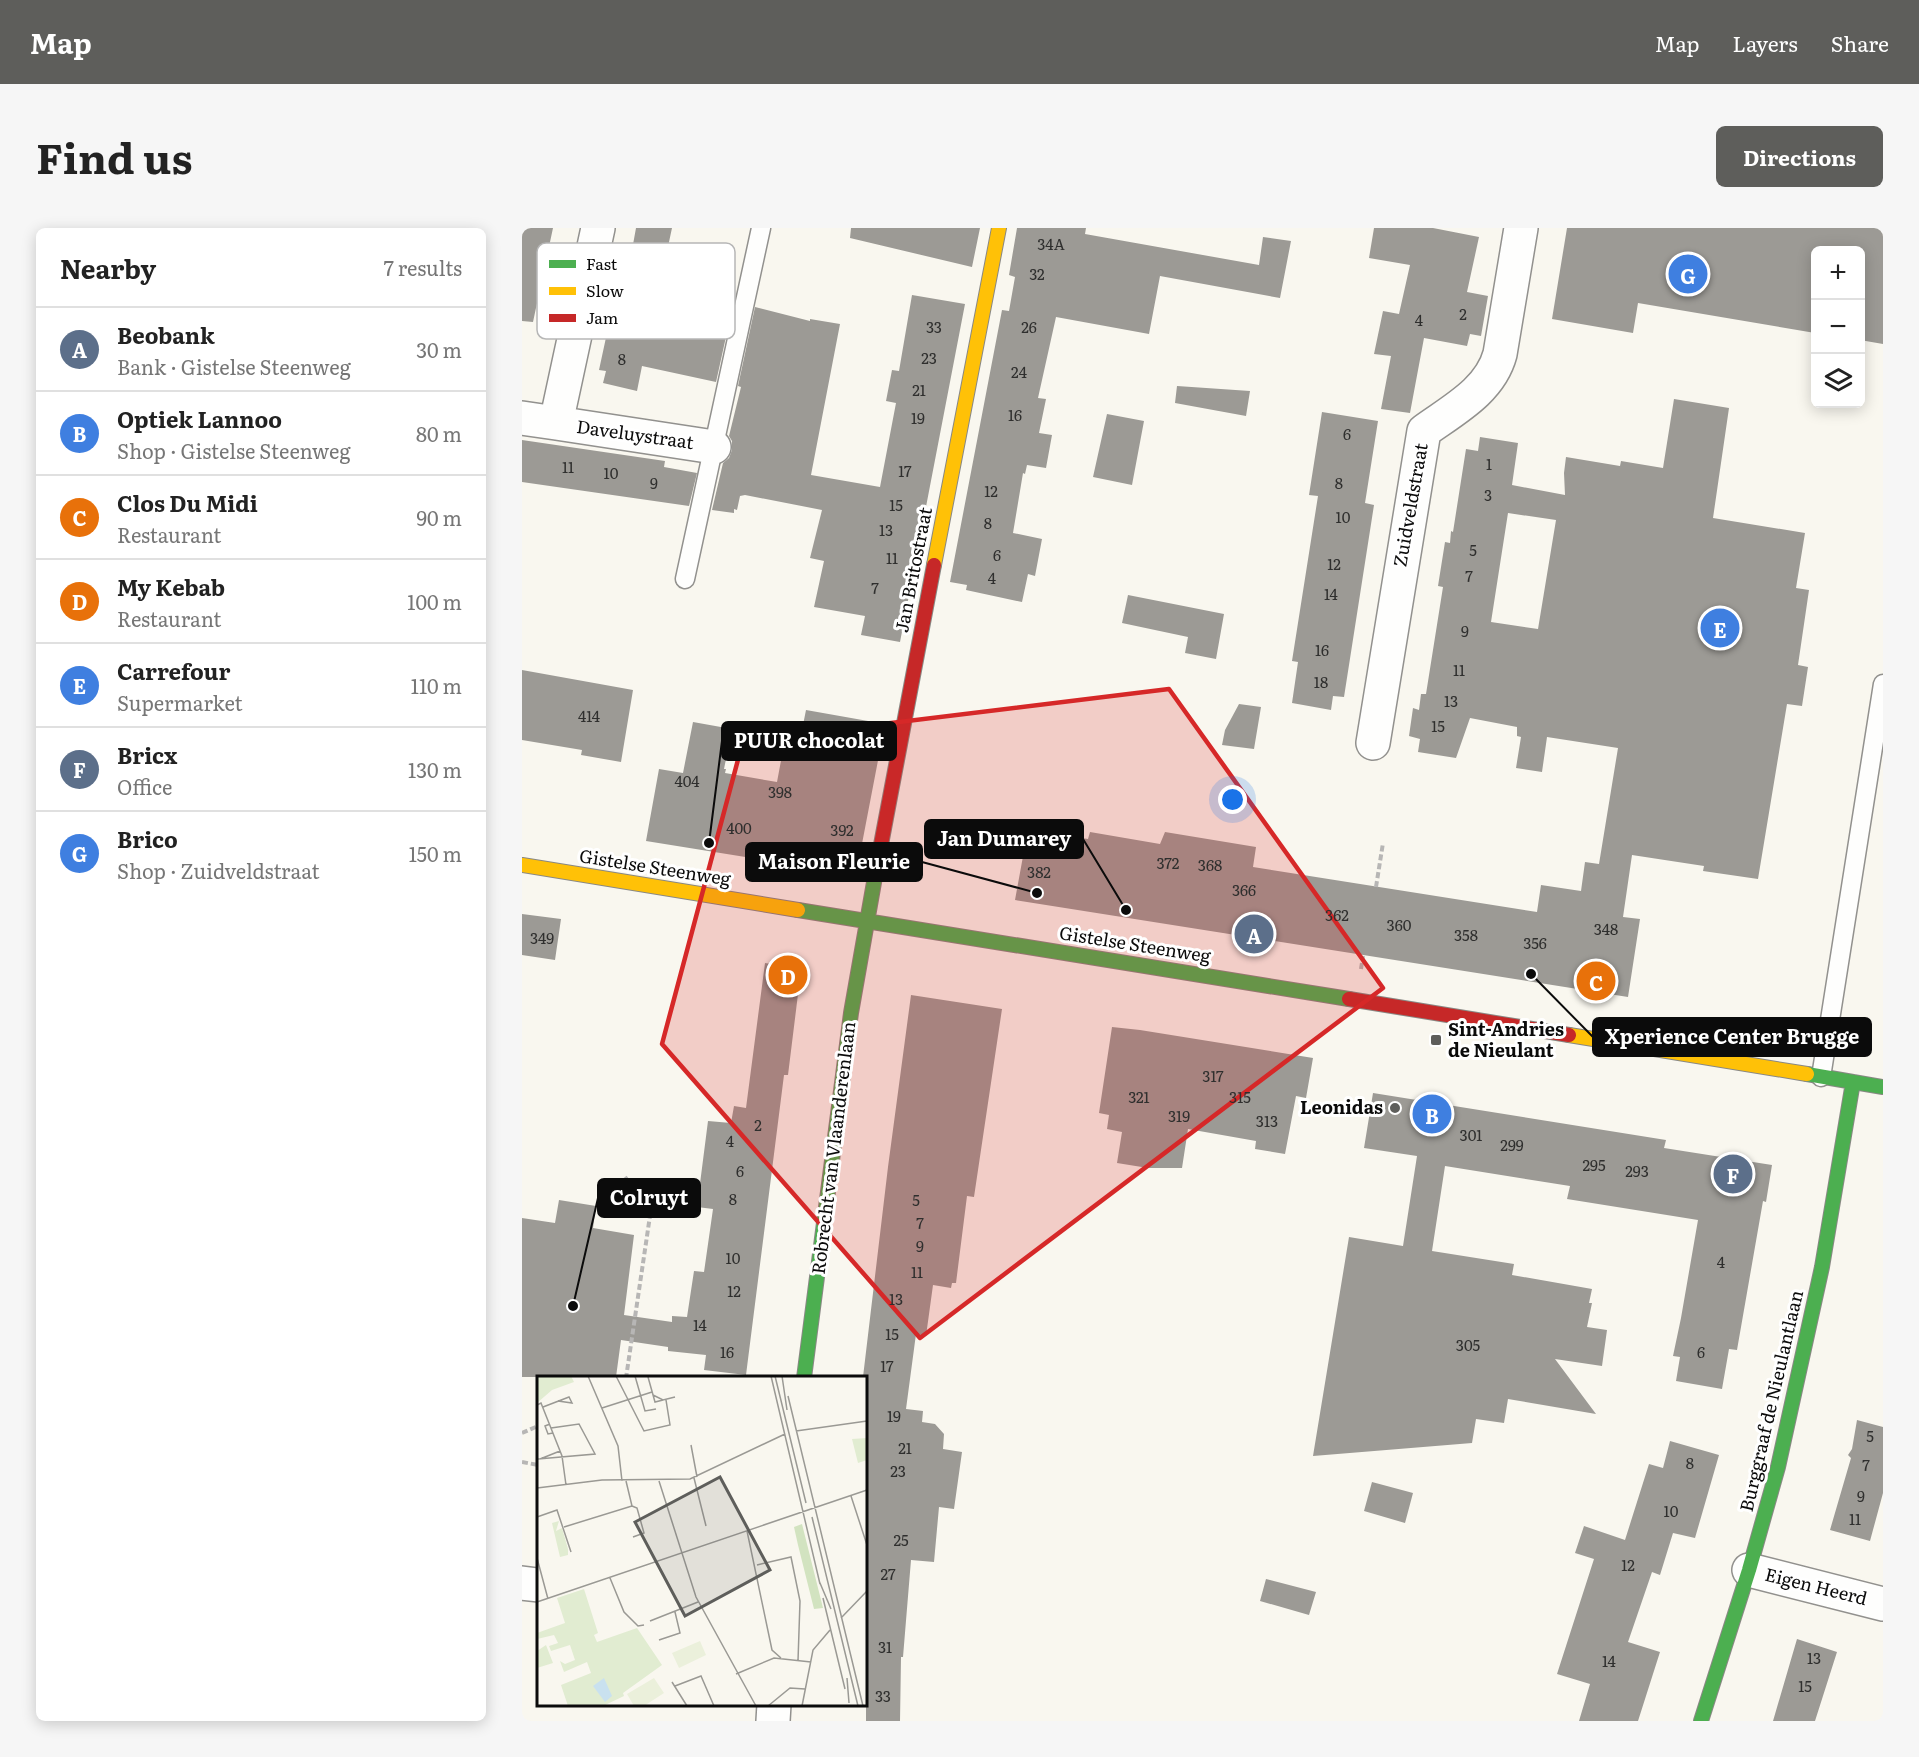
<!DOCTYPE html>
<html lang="en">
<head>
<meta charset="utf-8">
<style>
  body { margin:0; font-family:Literata,serif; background:#f6f6f6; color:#222 }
  .controls { position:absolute; right:18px; top:18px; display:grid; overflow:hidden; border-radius:9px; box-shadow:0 3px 15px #0003 }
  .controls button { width:54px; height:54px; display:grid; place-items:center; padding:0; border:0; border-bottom:2px solid #e0e0e0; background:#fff; color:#222; font:30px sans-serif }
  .you { position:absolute; left:711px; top:572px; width:21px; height:21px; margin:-15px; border:4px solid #fff; border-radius:50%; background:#1a73e8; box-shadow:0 0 0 9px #1a73e833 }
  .badge { display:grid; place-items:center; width:39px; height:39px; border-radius:50%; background:#5e5e5b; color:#fff; font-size:20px; font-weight:700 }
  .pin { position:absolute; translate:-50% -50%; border:3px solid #fff; box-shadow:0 2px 6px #0006 }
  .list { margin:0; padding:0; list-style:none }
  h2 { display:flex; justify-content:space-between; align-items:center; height:78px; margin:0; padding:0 24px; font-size:26px }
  h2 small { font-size:20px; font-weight:400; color:#767676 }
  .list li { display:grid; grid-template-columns:39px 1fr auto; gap:18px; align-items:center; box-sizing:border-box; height:84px; padding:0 24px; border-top:2px solid #e0e0e0 }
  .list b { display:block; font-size:22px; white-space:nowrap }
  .list p { margin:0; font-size:20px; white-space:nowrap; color:#767676 }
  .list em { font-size:20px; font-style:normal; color:#767676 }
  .icon { flex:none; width:33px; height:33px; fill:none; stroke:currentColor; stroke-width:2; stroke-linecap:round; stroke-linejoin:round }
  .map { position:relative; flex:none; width:1361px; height:1493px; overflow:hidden; border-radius:9px }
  header { display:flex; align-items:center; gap:36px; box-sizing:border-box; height:84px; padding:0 30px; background:#5e5e5b; color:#fff }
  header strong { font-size:28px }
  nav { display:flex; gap:33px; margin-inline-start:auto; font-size:21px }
  .intro { display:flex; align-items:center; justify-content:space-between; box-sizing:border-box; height:144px; padding:0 36px }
  h1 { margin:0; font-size:42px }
  .button { padding:15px 27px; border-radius:9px; background:#5e5e5b; color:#fff; font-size:21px; font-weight:700 }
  main { display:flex; gap:36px; padding:0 36px }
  aside { flex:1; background:#fff; border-radius:9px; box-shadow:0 3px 15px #0003 }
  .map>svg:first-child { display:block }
  .building { fill:#9c9a95; fill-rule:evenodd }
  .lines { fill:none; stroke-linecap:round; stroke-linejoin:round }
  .lane-casing { stroke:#92918e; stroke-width:21 }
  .street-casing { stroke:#92918e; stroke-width:36 }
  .fast-casing { stroke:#898884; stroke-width:16 }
  .slow-casing { stroke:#898884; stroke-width:16 }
  .jam-casing { stroke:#898884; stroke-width:16 }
  .path { stroke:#b7b6b5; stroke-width:4; stroke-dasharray:6 3; stroke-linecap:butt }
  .lane { stroke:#fefefd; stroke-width:18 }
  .street { stroke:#fefefd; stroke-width:33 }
  .fast { stroke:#4caf50; stroke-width:14 }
  .slow { stroke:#ffc107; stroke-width:14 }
  .jam { stroke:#c62828; stroke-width:14 }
  .marked { fill:#d62828; fill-opacity:0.2; stroke:#d62828; stroke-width:4.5; stroke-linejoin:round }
  .poi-dot { fill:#5e5e5b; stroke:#fff; stroke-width:2 }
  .labels { text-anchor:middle; stroke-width:6; stroke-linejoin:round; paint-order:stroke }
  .number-label { font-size:15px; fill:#2f2f2e }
  .street-label { font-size:18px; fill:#0b0b0b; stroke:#fff }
  .poi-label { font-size:18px; font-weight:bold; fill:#0b0b0b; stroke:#fff; text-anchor:start }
  .inset-road { fill:none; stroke:#9a9994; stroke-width:1.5 }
  .view { fill:#5e5e5b; fill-opacity:0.15; stroke:#5e5e5b; stroke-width:3 }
  .inset-edge { fill:none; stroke:#0b0b0b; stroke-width:3 }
  .key { fill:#fff; stroke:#b6b6b6; stroke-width:1.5 }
  .key-label { font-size:16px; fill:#0b0b0b }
  .leader { fill:none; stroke:#0b0b0b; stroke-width:2 }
  .callout-dot { fill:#0b0b0b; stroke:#fff; stroke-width:2 }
  .callout { fill:#0b0b0b; stroke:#0b0b0b; stroke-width:2 }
  .callout-label { font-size:20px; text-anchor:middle; font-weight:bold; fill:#fff }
</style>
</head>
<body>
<header>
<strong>Map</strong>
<nav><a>Map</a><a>Layers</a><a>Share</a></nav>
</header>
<div class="intro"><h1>Find us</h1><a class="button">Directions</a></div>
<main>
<aside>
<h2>Nearby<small>7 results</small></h2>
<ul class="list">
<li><span class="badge" style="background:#5c6f8a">A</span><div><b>Beobank</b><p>Bank · Gistelse Steenweg</p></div><em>30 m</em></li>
<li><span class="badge" style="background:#3f7fe0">B</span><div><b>Optiek Lannoo</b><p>Shop · Gistelse Steenweg</p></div><em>80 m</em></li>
<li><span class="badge" style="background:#e8710a">C</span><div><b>Clos Du Midi</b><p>Restaurant</p></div><em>90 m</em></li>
<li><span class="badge" style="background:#e8710a">D</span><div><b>My Kebab</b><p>Restaurant</p></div><em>100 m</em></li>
<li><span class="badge" style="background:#3f7fe0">E</span><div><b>Carrefour</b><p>Supermarket</p></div><em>110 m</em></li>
<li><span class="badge" style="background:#5c6f8a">F</span><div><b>Bricx</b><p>Office</p></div><em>130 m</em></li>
<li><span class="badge" style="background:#3f7fe0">G</span><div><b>Brico</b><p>Shop · Zuidveldstraat</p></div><em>150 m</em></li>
</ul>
</aside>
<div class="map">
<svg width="1361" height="1493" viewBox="0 0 1361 1493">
  <rect width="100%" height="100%" fill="#f9f7ef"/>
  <path class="building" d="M0 0H31L11 94 0 93Z
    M114 0H150L141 42 206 56 204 64 213 68 194 154 120 138 115 163 81 155 84 143 77 142 88 91 103 21 110 22Z
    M329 0H458L450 39 328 10Z
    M495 0H564L563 6 737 37 741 9 769 13 758 70 638 48 627 106 534 89 516 170 524 171 517 205 530 207 524 240 505 237 503 246 501 245 491 305 520 311 513 348 506 346 500 374 444 362 445 357 428 354 480 82 487 83 493 49 487 47Z
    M852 0H911L957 9 945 64 966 68 959 108 948 106 945 118 902 110 888 185 859 181 869 128 852 126 861 83 877 86 888 37 847 30Z
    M1045 0H1361V116L1338 112V22H1293V105L1116 75 1111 105 1030 91Z
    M390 67 443 76 378 414 339 407 343 388 292 379 302 333 288 330 300 282 223 267 218 268 215 282 212 281V285L190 282 201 235 207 230 210 222V213L207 208 219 159 216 158 233 79 288 93V91L318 96 289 247 358 259 374 175 364 173 370 142 377 143Z
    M655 158 728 163 724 188 653 175Z
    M1152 171 1207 180 1191 290 1283 305 1274 360 1287 362 1276 437 1286 439 1280 478 1265 476 1236 651 1181 643 1182 638 1110 627 1101 689 1118 691 1106 769 493 672 506 601 566 611 568 604 638 616 643 604 734 619 731 639 1015 684 1019 657 1059 663 1063 634 1077 636 1096 520 1025 509 1020 544 994 540 999 509 995 508V499L948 490 934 530 896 524 898 511 887 508 891 480 897 482 899 466H904L921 359 916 358 923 314 928 315 929 303 931 304 944 221 956 223 958 209 996 215 990 257 1043 267 1042 245 1044 229 1098 238 1099 233 1141 240ZM986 285 1034 292 1016 401 969 394Z
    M800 184 856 193 843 275 852 277 822 469 811 468 809 482 770 475 776 434 770 433 796 268 787 267Z
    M585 186 622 193 610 257 571 249Z
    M0 212 143 233 142 239 175 245 167 278 0 254Z
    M606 367 702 386 694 431 663 425 666 409 600 395Z
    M0 442 111 462 99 534 59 527 60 522 0 512Z
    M717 476 739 479 732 521 700 517 703 502Z
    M284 482 363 496 334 647 124 613 137 541 161 545 171 494 210 501 202 541H204L203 545 255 554 264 506 279 507Z
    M0 686 39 691 33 732 0 727Z
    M243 735 267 739 268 744 278 750 266 847H262L224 1147 182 1142 184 1127 146 1123V1119L99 1112 94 1149H0V990L33 995 37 972 74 978 71 1000 112 1007 102 1087 150 1094V1088L165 1089 172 1043 182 1044 191 981 175 979 186 893 209 895 212 878 224 880Z
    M389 767 480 781 452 969 445 968 434 1055H430L429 1060 411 1057 404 1108 394 1106 384 1181 401 1183 400 1194 413 1196 422 1206 421 1221 440 1224 432 1281 417 1279 412 1334 389 1332 381 1429H379L378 1493H344V1149H341L366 939Z
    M590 799 618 802 791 830 784 870 774 868 763 926 733 921 734 913 666 901 660 940H626L595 935 600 904 585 901 587 887 577 885Z
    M851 865 1144 912 1142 920 1250 937 1244 974 1241 973 1215 1122 1207 1121 1200 1161 1154 1153 1158 1129 1151 1128 1159 1090 1176 992 1045 971 1048 958 923 938 910 1023 992 1036 990 1047 1070 1061 1067 1075H1070L1065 1099 1085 1102 1080 1138 1033 1131 1074 1186 986 1171 982 1195 954 1191 950 1215 791 1228 827 1009 881 1018 895 928 842 920Z
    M1335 1192 1361 1199V1265L1348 1313 1308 1302 1329 1230 1326 1227 1330 1221Z
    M1148 1213 1197 1227 1173 1310 1151 1305 1138 1347 1130 1344 1106 1414 1138 1424 1116 1493H1057L1068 1456 1035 1446 1072 1331 1053 1325 1062 1298 1103 1312 1127 1236 1141 1240Z
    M850 1254 891 1265 883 1295 842 1283Z
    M744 1351 794 1364 787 1387 738 1373Z
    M1275 1411 1315 1424 1293 1493H1251Z"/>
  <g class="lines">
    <g class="lane-casing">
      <path id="lane" d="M163 351 239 0
        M1299 849 1361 456"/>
    </g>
    <g class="street-casing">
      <path id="street" d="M0 190 34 195 76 0
        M34 195 192 219
        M851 515 902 203C931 182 968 163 978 126L999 0
        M1227 1342 1361 1376
        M0 1355 16 1357
        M251 1493 252 1476"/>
    </g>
    <g class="fast-casing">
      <path id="fast" d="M276 682 827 771
        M1285 846 1361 859
        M282 1150 329 785 354 643
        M1179 1493 1227 1342 1256 1239 1300 1039 1331 854"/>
    </g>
    <g class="slow-casing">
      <path id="slow" d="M412 337 477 0
        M0 637 276 682
        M1047 807 1285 846"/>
    </g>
    <g class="jam-casing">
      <path id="jam" d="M354 643 412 337
        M827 771 1047 807"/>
    </g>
    <path class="path" d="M854 659 861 615
      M839 741 841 728
      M103 949 129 981 104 1150
      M0 1205 16 1198
      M0 1234 16 1237"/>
    <use href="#lane" class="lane"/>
    <use href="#street" class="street"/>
    <use href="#fast" class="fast"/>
    <use href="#slow" class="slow"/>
    <use href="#jam" class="jam"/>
  </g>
  <path class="marked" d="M647 461 861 760 398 1110 140 816 221 513Z"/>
  <g class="poi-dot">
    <rect x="908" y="806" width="12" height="12" rx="3"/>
    <circle cx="873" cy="880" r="6"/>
  </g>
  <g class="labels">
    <g class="number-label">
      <text x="529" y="22">34A</text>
      <text x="515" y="52">32</text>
      <text x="941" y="92">2</text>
      <text x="897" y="98">4</text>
      <text x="412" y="105">33</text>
      <text x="507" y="105">26</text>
      <text x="407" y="136">23</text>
      <text x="100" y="137">8</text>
      <text x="497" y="150">24</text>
      <text x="397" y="168">21</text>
      <text x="493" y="193">16</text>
      <text x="396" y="196">19</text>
      <text x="825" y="212">6</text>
      <text x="967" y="242">1</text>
      <text x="46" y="245">11</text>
      <text x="383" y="249">17</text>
      <text x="89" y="251">10</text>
      <text x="132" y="261">9</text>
      <text x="817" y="261">8</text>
      <text x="469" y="269">12</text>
      <text x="966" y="273">3</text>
      <text x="374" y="283">15</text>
      <text x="821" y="295">10</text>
      <text x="466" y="301">8</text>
      <text x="364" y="308">13</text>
      <text x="951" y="328">5</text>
      <text x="475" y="333">6</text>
      <text x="370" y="336">11</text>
      <text x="812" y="342">12</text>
      <text x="947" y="354">7</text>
      <text x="470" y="356">4</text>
      <text x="353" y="366">7</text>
      <text x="809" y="372">14</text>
      <text x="943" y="409">9</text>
      <text x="800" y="428">16</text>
      <text x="937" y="448">11</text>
      <text x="799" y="460">18</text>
      <text x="929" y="479">13</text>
      <text x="67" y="494">414</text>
      <text x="916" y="504">15</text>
      <text x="165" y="559">404</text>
      <text x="258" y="570">398</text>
      <text x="217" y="606">400</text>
      <text x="320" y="608">392</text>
      <text x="646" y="641">372</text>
      <text x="688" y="643">368</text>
      <text x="517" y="650">382</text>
      <text x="722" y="668">366</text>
      <text x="815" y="693">362</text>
      <text x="877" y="703">360</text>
      <text x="1084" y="707">348</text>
      <text x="944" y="713">358</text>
      <text x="20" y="716">349</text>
      <text x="1013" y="721">356</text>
      <text x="691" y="854">317</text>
      <text x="617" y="875">321</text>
      <text x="718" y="875">315</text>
      <text x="657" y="894">319</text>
      <text x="745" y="899">313</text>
      <text x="236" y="903">2</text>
      <text x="949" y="913">301</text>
      <text x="208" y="919">4</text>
      <text x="990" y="923">299</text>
      <text x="1072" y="943">295</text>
      <text x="218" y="949">6</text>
      <text x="1115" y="949">293</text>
      <text x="211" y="977">8</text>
      <text x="394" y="978">5</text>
      <text x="398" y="1001">7</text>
      <text x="398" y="1024">9</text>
      <text x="211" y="1036">10</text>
      <text x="1199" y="1040">4</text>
      <text x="395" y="1050">11</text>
      <text x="212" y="1069">12</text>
      <text x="374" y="1077">13</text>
      <text x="178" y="1103">14</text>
      <text x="370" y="1112">15</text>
      <text x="946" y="1123">305</text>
      <text x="205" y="1130">16</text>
      <text x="1179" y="1130">6</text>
      <text x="365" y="1144">17</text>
      <text x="372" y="1194">19</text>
      <text x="1348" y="1214">5</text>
      <text x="383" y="1226">21</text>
      <text x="1168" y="1241">8</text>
      <text x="1344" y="1243">7</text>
      <text x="376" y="1249">23</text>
      <text x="1339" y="1274">9</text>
      <text x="1149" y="1289">10</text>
      <text x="1333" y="1297">11</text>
      <text x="379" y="1318">25</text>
      <text x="1106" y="1343">12</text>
      <text x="366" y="1352">27</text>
      <text x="363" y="1425">31</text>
      <text x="1292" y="1436">13</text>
      <text x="1087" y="1439">14</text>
      <text x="1283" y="1464">15</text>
      <text x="361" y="1474">33</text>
    </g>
    <g class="street-label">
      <text transform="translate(113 207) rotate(8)" y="6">Daveluystraat</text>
      <text transform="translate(889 277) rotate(-80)" y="6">Zuidveldstraat</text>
      <text transform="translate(392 342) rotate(-79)" y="6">Jan Britostraat</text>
      <text transform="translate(133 640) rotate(9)" y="6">Gistelse Steenweg</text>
      <text transform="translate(613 717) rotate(9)" y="6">Gistelse Steenweg</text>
      <text transform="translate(312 920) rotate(-83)" y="6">Robrecht van Vlaanderenlaan</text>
      <text transform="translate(1250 1173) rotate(-77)" y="6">Burggraaf de Nieulantlaan</text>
      <text transform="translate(1294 1359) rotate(14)" y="6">Eigen Heerd</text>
    </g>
    <g class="poi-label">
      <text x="926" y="808">Sint-Andries<tspan x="926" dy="21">de Nieulant</tspan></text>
      <text x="861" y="886" text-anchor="end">Leonidas</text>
    </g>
  </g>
  <g transform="translate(15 1148)">
    <rect width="330" height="330" fill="#f9f7ef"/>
    <path d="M0 0H34L37 6 15 14 0 27ZM330 62V84L321 87 315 63ZM22 145 19 155 25 152 31 173V179L23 181 15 147ZM47 213 61 257 57 259 60 266 100 252 125 289 86 317 87 320 66 330H31L24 309 54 297 50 286 27 296 23 285 28 288 38 284 33 269 14 275 12 270 21 267 17 259 0 263V257L28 247 20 222ZM9 269 16 287 0 292V275Z" fill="#e1ecd1"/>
    <path d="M265 148 286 232 277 233 261 169 257 151Z" fill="#d2e3c0"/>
    <path d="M163 265 169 279 142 292 135 277ZM117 302 127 317 107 330H97L90 318Z" fill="#ebf0db"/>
    <path d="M67 302 75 320 68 326 56 310Z" fill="#c9e1ef"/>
    <path class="inset-road" d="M51 0 81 70 85 105M79 0 107 55 133 49 129 24M98 0 108 35 119 33M234 0 283 208M238 0 269 127M245 0 250 34M111 1 118 26 126 24M116 19 126 24 138 21M251 20 326 330M0 29 4 27 25 80 29 109M6 31 32 21 35 27 21 25M65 32 115 16M13 48 8 50 11 58 16 57M259 55 330 45M154 69 160 101M1 83 58 78 42 48 14 52M3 83 23 75M157 102 169 150M122 105 159 221 219 330M0 112 65 104 153 103 248 58M314 120 330 169M95 130 100 132 107 157 96 161M0 141 20 134 34 176M275 141 321 330M27 151 95 130 89 105M210 155 235 274 244 282M0 182 11 223M220 189 254 181 263 225 261 285M73 202 87 236 101 250 107 249M283 207 294 233M286 222 308 313M0 226 330 114M304 242 330 215M113 245 161 226M122 264 143 257 138 236M199 298 237 282 274 286M310 302 312 327M135 306 150 330M138 310 164 300 177 330M231 330 253 312 268 313M265 330 276 274 293 254"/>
    <path class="view" d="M183 101 233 194 148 240 98 146Z"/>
    <rect width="330" height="330" class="inset-edge"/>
  </g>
  <rect x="15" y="15" width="198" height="96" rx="9" class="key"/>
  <rect x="27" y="32" width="27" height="8" fill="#4caf50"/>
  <rect x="27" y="59" width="27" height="8" fill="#ffc107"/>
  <rect x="27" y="86" width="27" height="8" fill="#c62828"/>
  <g class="key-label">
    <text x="64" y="42">Fast</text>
    <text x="64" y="69">Slow</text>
    <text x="64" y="96">Jam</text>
  </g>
  <path class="leader" d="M187 615L200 513M604 682L561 611M515 665L400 634M1009 746L1071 809M51 1078L76 970"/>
  <g class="callout-dot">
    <circle cx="187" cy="615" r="6"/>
    <circle cx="604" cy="682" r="6"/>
    <circle cx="515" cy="665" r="6"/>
    <circle cx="1009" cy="746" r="6"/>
    <circle cx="51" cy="1078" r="6"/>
  </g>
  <g class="callout">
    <rect x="200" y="494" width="174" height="38" rx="6"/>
    <rect x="403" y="592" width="158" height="38" rx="6"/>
    <rect x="224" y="615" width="176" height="38" rx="6"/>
    <rect x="1071" y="790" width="278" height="38" rx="6"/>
    <rect x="76" y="951" width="102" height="38" rx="6"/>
  </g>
  <g class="callout-label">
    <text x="287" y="520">PUUR chocolat</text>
    <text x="482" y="618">Jan Dumarey</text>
    <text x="312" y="641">Maison Fleurie</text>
    <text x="1210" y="816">Xperience Center Brugge</text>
    <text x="127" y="977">Colruyt</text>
  </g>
</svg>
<div class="controls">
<button>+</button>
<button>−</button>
<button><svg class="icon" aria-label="layers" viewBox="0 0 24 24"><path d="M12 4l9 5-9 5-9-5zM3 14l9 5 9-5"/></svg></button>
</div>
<div class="you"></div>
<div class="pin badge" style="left:732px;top:706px;background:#5c6f8a">A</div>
<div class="pin badge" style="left:910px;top:886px;background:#3f7fe0">B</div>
<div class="pin badge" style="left:1074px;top:753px;background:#e8710a">C</div>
<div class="pin badge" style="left:266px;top:747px;background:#e8710a">D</div>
<div class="pin badge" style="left:1198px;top:400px;background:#3f7fe0">E</div>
<div class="pin badge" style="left:1211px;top:946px;background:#5c6f8a">F</div>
<div class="pin badge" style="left:1166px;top:46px;background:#3f7fe0">G</div>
</div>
</main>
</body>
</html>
